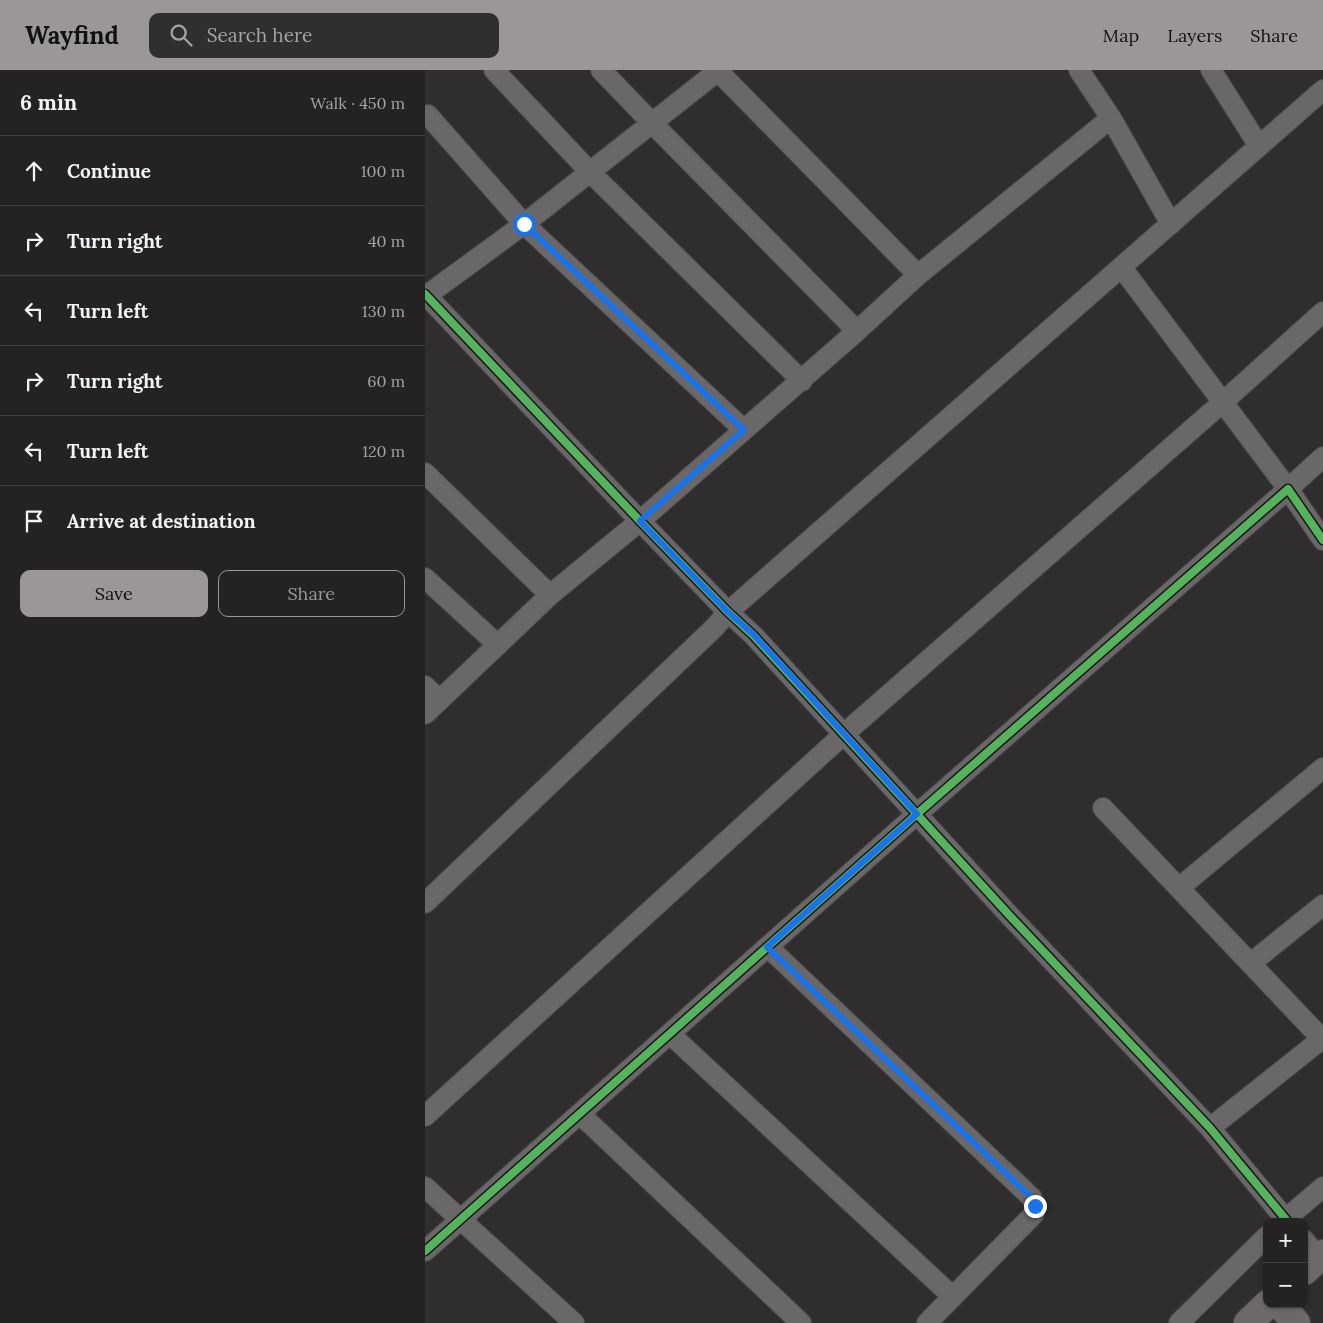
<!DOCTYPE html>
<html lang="en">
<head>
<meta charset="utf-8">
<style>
  body { margin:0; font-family:Lora,serif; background:#302f2f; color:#f1f3f6 }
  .controls { position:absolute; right:15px; bottom:15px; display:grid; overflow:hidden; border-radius:10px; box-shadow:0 1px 4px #0004 }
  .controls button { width:45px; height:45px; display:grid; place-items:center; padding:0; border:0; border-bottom:1px solid #413f40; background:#242222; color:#f1f3f6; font:25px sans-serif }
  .stop { position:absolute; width:15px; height:15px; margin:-11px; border:4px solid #1a73e8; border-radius:50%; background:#fff }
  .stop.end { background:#1a73e8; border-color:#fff; box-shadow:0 1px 5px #0008 }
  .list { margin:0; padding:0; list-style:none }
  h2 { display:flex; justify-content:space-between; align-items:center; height:65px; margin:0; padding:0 20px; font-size:21px }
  h2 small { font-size:16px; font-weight:400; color:#a3a4a5 }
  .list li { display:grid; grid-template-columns:32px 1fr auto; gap:15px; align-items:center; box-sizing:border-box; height:70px; padding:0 20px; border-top:1px solid #413f40 }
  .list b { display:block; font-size:19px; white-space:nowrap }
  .list em { font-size:16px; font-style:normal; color:#a3a4a5 }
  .actions { display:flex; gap:10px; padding:15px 20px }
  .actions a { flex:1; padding:11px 0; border:1px solid #9b9799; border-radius:10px; text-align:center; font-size:18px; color:#9b9799 }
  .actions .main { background:#9b9799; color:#111 }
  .icon { flex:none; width:28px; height:28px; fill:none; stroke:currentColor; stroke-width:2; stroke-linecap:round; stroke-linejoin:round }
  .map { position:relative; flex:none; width:898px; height:1253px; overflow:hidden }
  header { display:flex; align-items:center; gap:30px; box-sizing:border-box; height:70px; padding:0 25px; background:#9b9799; color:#111 }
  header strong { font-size:24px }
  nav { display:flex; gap:28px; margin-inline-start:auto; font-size:18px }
  .search { width:350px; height:45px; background:#302f2f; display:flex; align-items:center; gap:12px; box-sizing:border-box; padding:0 18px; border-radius:10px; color:#a3a4a5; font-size:19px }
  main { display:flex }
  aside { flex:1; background:#242222 }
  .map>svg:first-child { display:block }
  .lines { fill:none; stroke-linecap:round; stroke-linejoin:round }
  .street-casing { stroke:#4d4a4b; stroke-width:22 }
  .secondary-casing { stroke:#4d4a4b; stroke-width:30 }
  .street { stroke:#696768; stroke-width:20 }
  .secondary { stroke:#6d696b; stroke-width:28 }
  .cycleway-casing { stroke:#171516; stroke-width:11 }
  .cycleway { stroke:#56b35d; stroke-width:8 }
  .route { stroke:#1a73e8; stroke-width:6 }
</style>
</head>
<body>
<header>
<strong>Wayfind</strong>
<div class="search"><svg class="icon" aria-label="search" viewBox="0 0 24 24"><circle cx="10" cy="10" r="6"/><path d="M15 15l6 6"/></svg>Search here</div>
<nav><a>Map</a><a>Layers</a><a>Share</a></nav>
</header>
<main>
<aside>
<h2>6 min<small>Walk · 450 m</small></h2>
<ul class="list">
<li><svg class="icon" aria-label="ahead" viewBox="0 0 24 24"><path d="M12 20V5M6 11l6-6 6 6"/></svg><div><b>Continue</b></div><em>100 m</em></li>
<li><svg class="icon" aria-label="right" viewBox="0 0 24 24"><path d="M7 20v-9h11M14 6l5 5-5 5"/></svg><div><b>Turn right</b></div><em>40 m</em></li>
<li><svg class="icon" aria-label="left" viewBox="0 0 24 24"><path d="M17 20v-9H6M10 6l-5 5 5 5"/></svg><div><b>Turn left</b></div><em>130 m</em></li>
<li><svg class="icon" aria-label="right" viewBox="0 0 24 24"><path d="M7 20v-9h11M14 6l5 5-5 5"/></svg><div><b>Turn right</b></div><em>60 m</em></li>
<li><svg class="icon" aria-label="left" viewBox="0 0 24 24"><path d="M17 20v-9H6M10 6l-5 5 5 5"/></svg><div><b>Turn left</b></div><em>120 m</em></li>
<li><svg class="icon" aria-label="arrive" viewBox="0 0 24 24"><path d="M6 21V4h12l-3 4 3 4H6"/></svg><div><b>Arrive at destination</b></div></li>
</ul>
<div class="actions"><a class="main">Save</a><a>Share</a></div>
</aside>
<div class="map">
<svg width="898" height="1253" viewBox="0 0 898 1253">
  <rect width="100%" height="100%" fill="#302d2e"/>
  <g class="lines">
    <g class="street-casing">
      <path id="street" d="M69 0 165 102 377 311
        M292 0 493 205 432 261
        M654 0 686 48 746 154
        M786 0 834 76
        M3 45 99 154 227 53 176 0
        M697 198 863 419 898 387
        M493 205 686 48
        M0 224 215 451 303 542 328 565 585 846 785 1058 863 1152
        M1 226 99 154 319 360
        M0 403 125 525
        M0 508 73 575
        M0 616 14 630
        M0 644 125 525 215 451 432 261 227 53 294 0
        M678 738 897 969
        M754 818 898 698
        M0 833 289 558 303 542 898 20
        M343 877 607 1128 610 1136 609 1144 502 1253
        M826 893 898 835
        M245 964 528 1227
        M155 1044 376 1253
        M0 1046 419 664 798 332 898 242
        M785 1058 898 968
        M0 1117 149 1253
        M857 1152 898 1117
        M879 1170 893 1187
        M0 1181 492 744 863 419 898 470
        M754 1253 842 1166"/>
    </g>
    <g class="secondary-casing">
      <path id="secondary" d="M879 1201 898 1184
        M855 1234 871 1253
        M823 1253 843 1234"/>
    </g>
    <use href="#street" class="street"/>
    <use href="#secondary" class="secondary"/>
    <g class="cycleway-casing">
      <path id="cycleway" d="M0 224 215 451 303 542 328 565 585 846 785 1058 863 1152
        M0 1181 492 744 863 419 898 470"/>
    </g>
    <use href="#cycleway" class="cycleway"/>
  </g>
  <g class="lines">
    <path class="route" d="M99 154 319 360 215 451 303 542 328 564 492 744 342 877 607 1128 610 1136"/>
  </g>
</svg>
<div class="controls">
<button>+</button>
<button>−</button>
</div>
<div class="stop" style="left:99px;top:154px"></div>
<div class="stop end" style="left:610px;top:1136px"></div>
</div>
</main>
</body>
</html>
